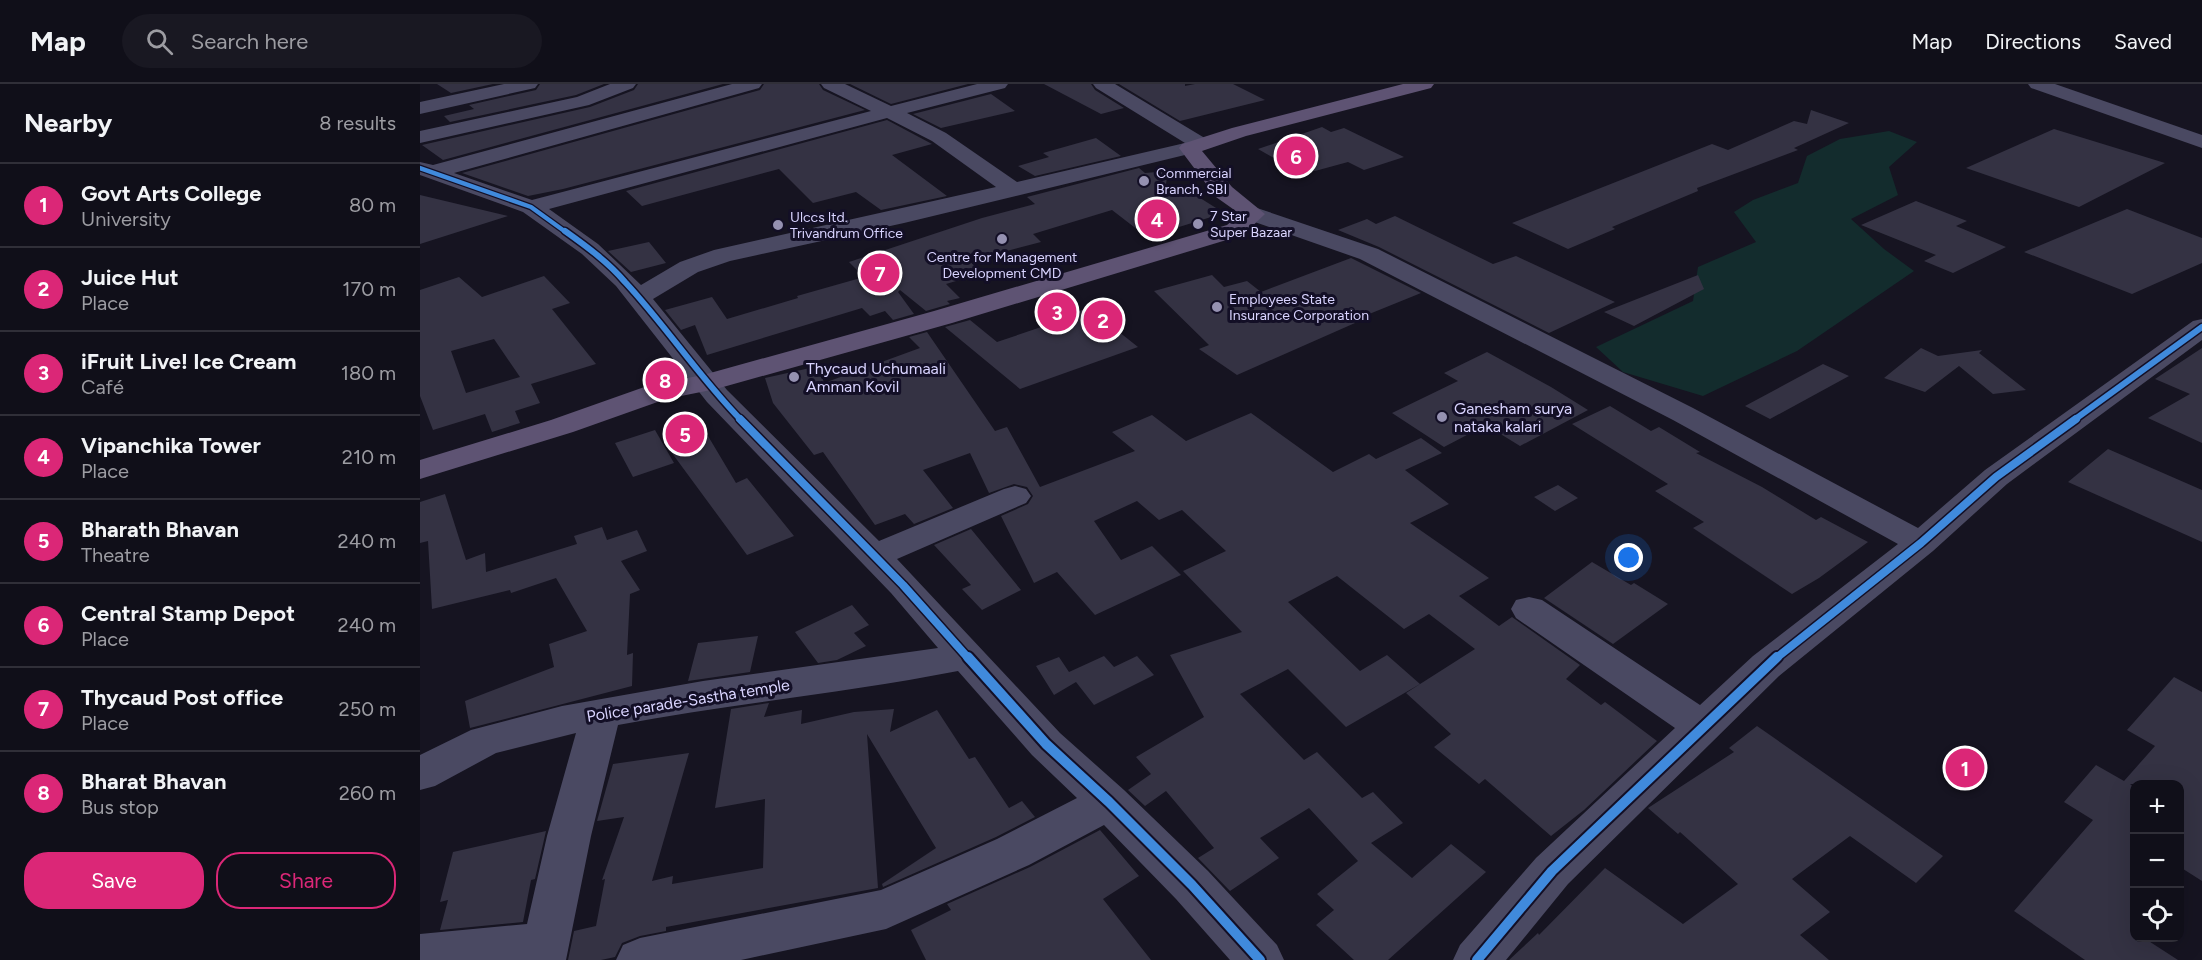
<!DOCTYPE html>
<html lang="en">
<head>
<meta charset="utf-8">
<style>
  body { margin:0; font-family:Figtree,sans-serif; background:#191822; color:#f1f3f6 }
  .controls { position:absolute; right:18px; bottom:18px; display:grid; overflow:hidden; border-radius:12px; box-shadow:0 6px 24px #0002 }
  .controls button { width:54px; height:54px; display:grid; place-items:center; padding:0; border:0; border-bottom:2px solid #302f38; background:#100f19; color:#f1f3f6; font:30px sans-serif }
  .you { position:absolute; left:1209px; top:474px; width:21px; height:21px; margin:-15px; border:4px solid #fff; border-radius:50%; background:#1a73e8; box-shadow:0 0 0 9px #1a73e833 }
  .badge { display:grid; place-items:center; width:39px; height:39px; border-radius:50%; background:#db2777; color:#fff; font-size:20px; font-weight:700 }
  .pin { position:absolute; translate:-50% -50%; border:3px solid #fff; box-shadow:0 2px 6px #0006 }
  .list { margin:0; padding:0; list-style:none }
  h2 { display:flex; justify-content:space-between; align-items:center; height:78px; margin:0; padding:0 24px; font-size:26px }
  h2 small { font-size:20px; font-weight:400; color:#9c9ca2 }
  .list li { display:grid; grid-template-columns:39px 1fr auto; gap:18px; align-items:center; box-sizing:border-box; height:84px; padding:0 24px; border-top:2px solid #302f38 }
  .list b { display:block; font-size:22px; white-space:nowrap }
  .list p { margin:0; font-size:20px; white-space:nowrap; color:#9c9ca2 }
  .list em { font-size:20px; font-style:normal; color:#9c9ca2 }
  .actions { display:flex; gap:12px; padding:18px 24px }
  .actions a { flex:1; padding:14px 0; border:2px solid #db2777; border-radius:24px; text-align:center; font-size:21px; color:#db2777 }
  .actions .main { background:#db2777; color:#fff }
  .icon { flex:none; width:33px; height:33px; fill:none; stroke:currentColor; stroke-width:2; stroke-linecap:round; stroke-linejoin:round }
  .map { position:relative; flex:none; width:1782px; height:876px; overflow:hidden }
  header { display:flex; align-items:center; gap:36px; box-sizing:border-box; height:84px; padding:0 30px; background:#100f19; border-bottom:2px solid #302f38 }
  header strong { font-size:28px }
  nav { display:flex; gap:33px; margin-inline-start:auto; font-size:21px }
  .search { width:420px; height:54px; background:#191822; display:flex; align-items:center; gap:15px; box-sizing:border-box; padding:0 21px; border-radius:33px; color:#9c9ca2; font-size:22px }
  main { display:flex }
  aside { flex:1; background:#100f19 }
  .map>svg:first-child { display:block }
  .green { fill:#132c2d }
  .building { fill:#343243; fill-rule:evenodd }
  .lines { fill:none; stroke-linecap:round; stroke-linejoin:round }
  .minor { fill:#4a4962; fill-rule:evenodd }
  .major { fill:#5e5373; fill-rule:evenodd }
  .cycleway-far3-casing { stroke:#130f26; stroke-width:7 }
  .cycleway-far2-casing { stroke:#130f26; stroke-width:9 }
  .cycleway-far1-casing { stroke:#130f26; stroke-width:11 }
  .cycleway-casing { stroke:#130f26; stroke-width:14 }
  .cycleway-far3 { stroke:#408adc; stroke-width:4.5 }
  .cycleway-far2 { stroke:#408adc; stroke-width:6 }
  .cycleway-far1 { stroke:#408adc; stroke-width:8 }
  .cycleway { stroke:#408adc; stroke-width:10 }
  .poi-dot { fill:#9591b1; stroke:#130f26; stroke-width:2 }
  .labels { text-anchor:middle; stroke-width:6; stroke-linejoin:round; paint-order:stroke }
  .far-poi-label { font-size:14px; fill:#d9d4ff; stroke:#130f26; text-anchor:start }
  .poi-label { font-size:16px; fill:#d9d4ff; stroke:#130f26; text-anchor:start }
  .street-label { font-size:16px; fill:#d9d4ff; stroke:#130f26 }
</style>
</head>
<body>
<header>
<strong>Map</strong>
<div class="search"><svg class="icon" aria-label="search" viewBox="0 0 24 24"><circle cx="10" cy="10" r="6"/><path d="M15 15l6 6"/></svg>Search here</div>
<nav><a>Map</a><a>Directions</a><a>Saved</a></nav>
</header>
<main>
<aside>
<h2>Nearby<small>8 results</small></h2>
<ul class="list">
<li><span class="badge">1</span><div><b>Govt Arts College</b><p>University</p></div><em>80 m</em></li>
<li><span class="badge">2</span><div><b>Juice Hut</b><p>Place</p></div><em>170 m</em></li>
<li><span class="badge">3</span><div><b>iFruit Live! Ice Cream</b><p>Café</p></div><em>180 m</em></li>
<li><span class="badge">4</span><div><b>Vipanchika Tower</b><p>Place</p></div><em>210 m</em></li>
<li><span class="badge">5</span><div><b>Bharath Bhavan</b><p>Theatre</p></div><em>240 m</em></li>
<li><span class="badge">6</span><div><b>Central Stamp Depot</b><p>Place</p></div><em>240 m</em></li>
<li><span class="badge">7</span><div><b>Thycaud Post office</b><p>Place</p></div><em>250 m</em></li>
<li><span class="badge">8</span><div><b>Bharat Bhavan</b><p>Bus stop</p></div><em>260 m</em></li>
</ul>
<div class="actions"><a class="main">Save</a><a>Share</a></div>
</aside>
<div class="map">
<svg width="1782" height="876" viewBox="0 0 1782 876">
  <rect width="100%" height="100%" fill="#161421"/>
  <path class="green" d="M1469 47 1497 58 1469 83 1478 111 1431 135 1464 165 1494 187 1377 267 1283 312 1203 288 1176 263 1273 217 1278 183 1336 158 1314 128 1333 116 1378 99 1387 72 1420 55Z"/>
  <path class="building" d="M17 0H73L31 9Z
    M120 0H184L156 11 30 38 24 32 54 25 49 21 116 6Z
    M218 0H303L23 76 2 61 170 23 214 6Z
    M344 0H399L403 6 445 26 143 105 108 112 42 89 340 6Z
    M430 0H548L471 20Z
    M624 0H671L675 6 704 24 681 30Z
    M699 0H765V2L775 0H813L845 16 760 37Z
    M571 10 595 27 521 44 493 30Z
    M1391 26 1429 39 1374 64 1378 66 1277 104 1278 107 1192 143 1195 145 1148 165 1092 139 1292 60 1308 66 1374 37 1387 40Z
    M467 36 512 60 472 71 527 112 461 126 436 108 393 119 359 85 222 122 206 107Z
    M902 43 911 48 924 44 984 73 944 86 928 78 895 87H877L838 65Z
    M1634 45 1745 79 1659 123 1546 84Z
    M676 54 701 72 615 92 598 82 629 73 623 69Z
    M719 84 725 89 748 87 744 113 769 107 804 129 727 153 692 126 613 150 621 158 549 177 563 189 526 200 540 214 527 217 530 220 506 227 480 206 478 208 494 230 473 236 465 227 450 232 442 224 287 271 275 241 261 246 245 226 292 213 307 235 378 214 377 212 444 193 429 178 562 134 615 120 607 113Z
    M0 111 88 132 0 160Z
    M1496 117 1547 137 1536 142 1586 163 1533 189 1504 177 1516 171 1441 141Z
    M1707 125 1782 154V179L1712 210 1604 168Z
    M975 132 1073 180 1096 172 1195 218 1129 249 959 163 918 146 947 135 956 140Z
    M229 158 246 179 211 188 188 167Z
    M931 174 1001 209 932 237 935 239 817 291 779 265 789 261 734 207 792 191 804 203 827 197 841 208Z
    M1278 191 1284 205 1214 242 1184 228Z
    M124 192 150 219 132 225 176 280 111 300 120 319 95 327 100 339 72 348 65 330 13 346 0 312V206L39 193 62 213ZM74 255 100 293 46 309 31 267Z
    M643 218 656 228 669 224 718 263 600 305 525 243 550 236 577 258 633 239 617 225Z
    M507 248 575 347 587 343 620 403 715 367 692 348 732 331 766 357 831 329 913 388 949 370 956 375 1001 354 1022 369 985 386 1029 420 990 439 1069 494 1039 512 1079 542 1092 533 1160 581 1146 595 1181 621 1185 618 1237 657 1164 726 1131 752 1065 695 1059 700 1014 663 1031 650 986 609 1055 565 1009 530 984 545 917 492 868 518 940 587 967 571 1000 600 926 643 868 585 820 610 884 676 897 668 942 714 953 708 983 739 951 759 992 794 1031 760 1066 788 968 876H934L896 841 914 826 897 810 938 777 889 724 840 754 859 774 810 807 778 774 794 764 746 707 725 722 708 706 731 690 716 673 784 633 750 571 822 548 763 487 806 467 762 426 739 436 717 417 674 437 701 476 732 462 761 491 675 531 637 488 614 499 581 432 608 420 613 412 607 403 594 400 569 409 550 369 503 386 533 424 494 440 485 430 455 441 403 368 394 371 353 319 345 294 399 282 404 299 500 264 489 253Z
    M1501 264 1518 272 1562 266 1559 269 1606 306 1573 310 1539 282 1505 308 1464 294Z
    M1782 264V359L1728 334 1770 310 1735 295Z
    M1067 268 1131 303 1168 326 1100 362 1066 341 1024 363 972 329 1038 297 1024 289Z
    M1403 280 1429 292 1350 335 1325 322Z
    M1190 322 1231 347 1239 343 1280 368 1276 369 1342 403 1396 436 1401 433 1448 458 1399 494 1372 510 1273 444 1284 438 1235 407 1248 400 1152 340Z
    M235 346 254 379 213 393 195 359Z
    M288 352 316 399 327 394 374 452 327 471 249 365Z
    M1688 365 1782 406V458L1648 398Z
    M1138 401 1158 414 1135 427 1114 413Z
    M25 410 46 476 65 469 66 488 157 460 154 452 182 443 187 456 217 446 227 467 201 477 220 506 210 510 207 571 213 569 212 602 50 644 45 617 134 583 129 560 167 547 136 494 91 509 90 506 12 525 8 457 0 459V418Z
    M551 445 601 506 562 526 542 505 551 501 514 461Z
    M1172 478 1211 501 1214 499 1248 520 1193 560 1124 514Z
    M432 521 449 541 434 549 446 562 417 576 398 579 375 548Z
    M338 552 330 588 268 597 278 559Z
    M684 572 694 583 717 572 734 591 674 621 656 598 634 611 616 582 639 573 649 588Z
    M1754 593 1782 608V797L1760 783V700H1710L1714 703V854H1724L1758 876H1665L1594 827 1673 736 1644 718 1676 681 1704 697 1735 662 1707 646Z
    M349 619 344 633 382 626 381 640 434 628 474 625 470 648 517 626 549 675 555 673 589 724 602 717 615 733 576 753 463 803 462 800 516 764 447 650 458 804 246 843V847L220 852 202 859 195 873 181 876H148L154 847 176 842 185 795 182 796 204 733 177 737 193 680 269 669 232 797 253 792 252 800 343 784 345 715 295 724 311 625Z
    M1337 642 1523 772 1496 799 1430 752 1372 795 1410 828 1380 851 1409 876H1089L1118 849 1119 851 1185 784 1263 840 1318 800 1260 748 1258 750 1228 724 1314 668 1309 664Z
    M680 746 719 792 683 815 731 876H506L491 846 531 826 527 820 610 783Z
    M126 747 115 795 111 796 103 838 20 846 28 816 20 818 33 768Z"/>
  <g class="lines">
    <path class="minor" d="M84 0H118L115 4 0 30V18Z
      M190 0H216L213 4 169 21 0 59V47L157 13Z
      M312 0H342L339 4 34 89 112 116 451 27 404 4 401 0H425L471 22 557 0H588L585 4 487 29 526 49 597 98 765 59 676 4 673 0H695L788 56 791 60 788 64 778 65 769 70 484 139 310 177 278 188 233 215 307 306 459 457 584 405 595 402 606 405 611 412 606 419 477 475 640 649 704 706 788 787 857 861 864 876H810L756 815 684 741 609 781 466 845 321 876H196L203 861 220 854 461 806 577 755 657 714 612 671 538 587C425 609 311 620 198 641L171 752 146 876H0V850L107 840 127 752 156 649 76 669 15 702 0 706V671L51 646 142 622 283 597 518 564 471 509 287 318 196 202 162 170 103 128 0 91V78L13 81ZM467 34 512 57 576 103 294 166 260 178 221 201 178 160 129 125Z
      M1608 0H1635L1782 51V64L1611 4Z
      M834 123 958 165 1273 324 1498 444 1565 386 1773 237 1782 235V256L1587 400 1513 467 1359 592 1148 800 1086 876H1033L1040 861 1116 774 1255 644 1096 534 1091 525 1096 516 1109 513 1122 516 1280 621 1333 572 1478 460 1253 336 940 175 826 135 823 130 826 125Z"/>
    <path class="major" d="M983 0H1014L1011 4 826 52 782 67 812 103 845 130 823 151 532 239 296 305 246 315 153 348 0 395V376L131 336 230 301 283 291 514 227 807 141 820 130 796 113 759 64 762 60 812 44Z"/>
    <g class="cycleway-far3-casing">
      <path id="cycleway-far3" d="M0 84 111 123 147 149"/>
    </g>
    <g class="cycleway-far2-casing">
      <path id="cycleway-far2" d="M145 147C166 162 188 178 205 198 246 242 279 293 321 336
        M1654 336 1782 243"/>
    </g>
    <g class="cycleway-far1-casing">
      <path id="cycleway-far1" d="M320 335 483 501 549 575
        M1355 575 1501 459 1576 393 1656 335"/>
    </g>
    <g class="cycleway-casing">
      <path id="cycleway" d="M548 573 626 660 689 718 772 801 840 876
        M1057 876 1132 787 1357 573"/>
    </g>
    <use href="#cycleway-far3" class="cycleway-far3"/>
    <use href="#cycleway-far2" class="cycleway-far2"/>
    <use href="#cycleway-far1" class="cycleway-far1"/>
    <use href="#cycleway" class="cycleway"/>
  </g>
  <g class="poi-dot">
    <circle cx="724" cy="97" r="6"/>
    <circle cx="778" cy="140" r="6"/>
    <circle cx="358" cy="141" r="6"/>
    <circle cx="582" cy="155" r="6"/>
    <circle cx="797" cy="223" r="6"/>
    <circle cx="374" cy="293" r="6"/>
    <circle cx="1022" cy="333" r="6"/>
  </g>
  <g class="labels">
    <g class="far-poi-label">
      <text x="736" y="94">Commercial<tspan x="736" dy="16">Branch, SBI</tspan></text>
      <text x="790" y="137">7 Star<tspan x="790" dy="16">Super Bazaar</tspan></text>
      <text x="370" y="138">Ulccs ltd.<tspan x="370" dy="16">Trivandrum Office</tspan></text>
      <text x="582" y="178" text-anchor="middle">Centre for Management<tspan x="582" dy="16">Development CMD</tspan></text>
      <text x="809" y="220">Employees State<tspan x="809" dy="16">Insurance Corporation</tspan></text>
    </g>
    <g class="poi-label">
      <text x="386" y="290">Thycaud Uchumaali<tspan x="386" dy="18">Amman Kovil</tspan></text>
      <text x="1034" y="330">Ganesham surya<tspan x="1034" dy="18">nataka kalari</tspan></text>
    </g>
    <g class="street-label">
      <text transform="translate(268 616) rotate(-9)" y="6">Police parade-Sastha temple</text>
    </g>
  </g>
</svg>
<div class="controls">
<button>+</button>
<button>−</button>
<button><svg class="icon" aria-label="locate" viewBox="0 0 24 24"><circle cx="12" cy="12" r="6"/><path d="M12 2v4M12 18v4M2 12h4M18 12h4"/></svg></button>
</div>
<div class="you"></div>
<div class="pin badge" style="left:1545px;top:684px">1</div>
<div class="pin badge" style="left:683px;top:236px">2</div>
<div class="pin badge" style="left:637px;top:228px">3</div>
<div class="pin badge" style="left:737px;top:135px">4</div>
<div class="pin badge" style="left:265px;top:350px">5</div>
<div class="pin badge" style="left:876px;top:72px">6</div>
<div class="pin badge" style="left:460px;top:189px">7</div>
<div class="pin badge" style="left:245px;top:296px">8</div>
</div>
</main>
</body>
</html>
